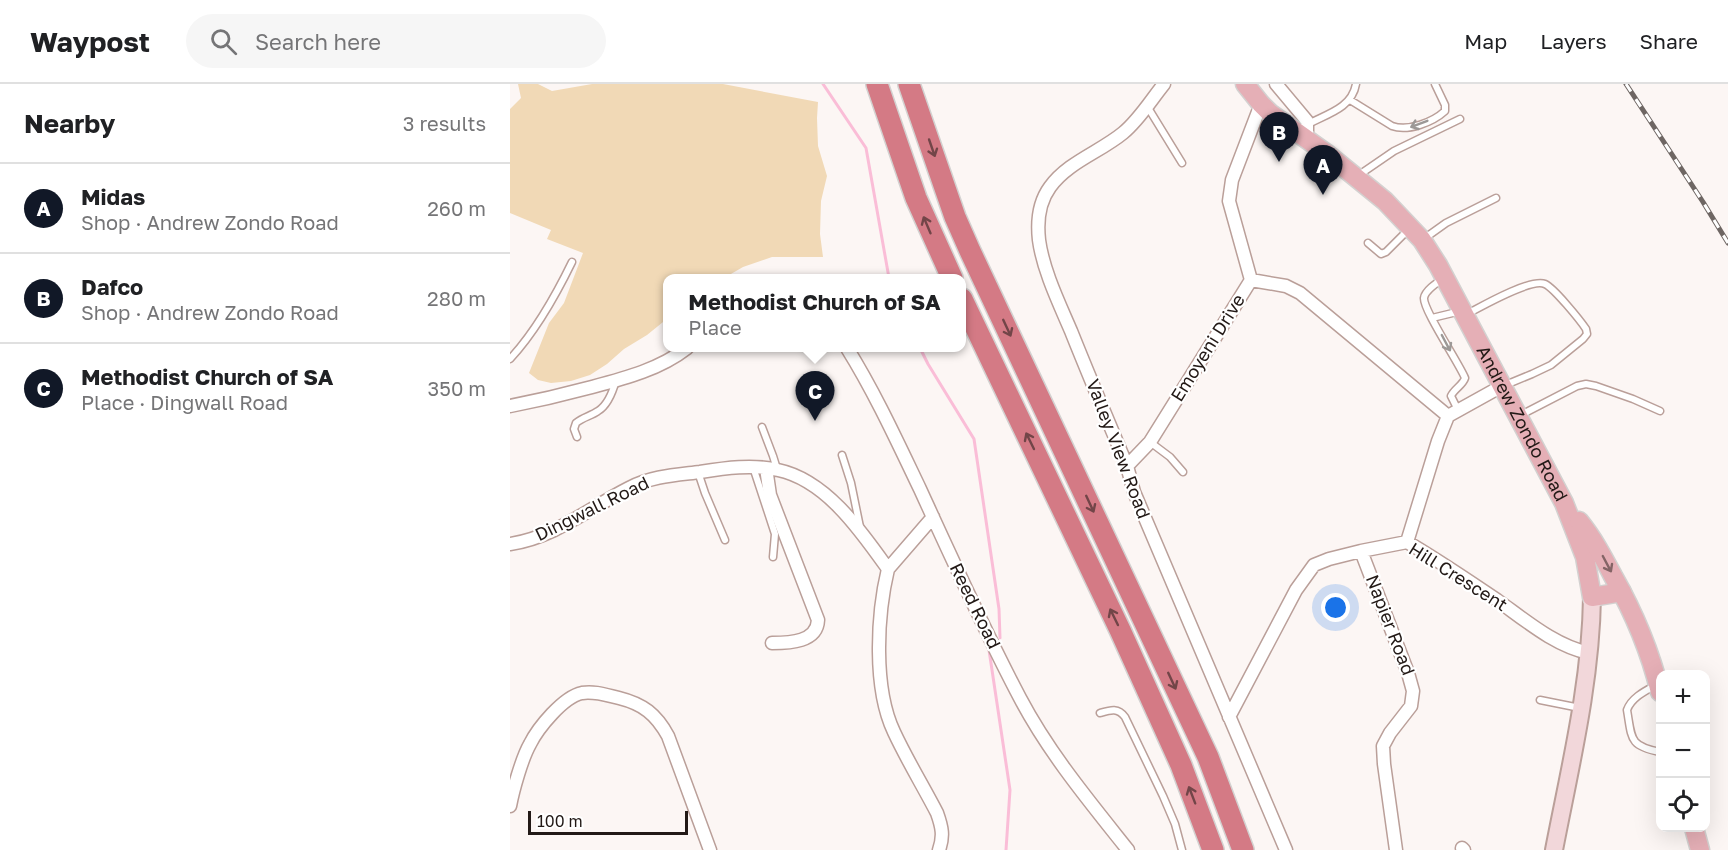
<!DOCTYPE html>
<html lang="en">
<head>
<meta charset="utf-8">
<style>
  body { margin:0; font-family:"Golos Text",sans-serif; background:#f6f6f6; color:#202124 }
  .controls { position:absolute; right:18px; bottom:18px; display:grid; overflow:hidden; border-radius:12px; box-shadow:0 6px 24px #0002 }
  .controls button { width:54px; height:54px; display:grid; place-items:center; padding:0; border:0; border-bottom:2px solid #e0e0e0; background:#fff; color:#202124; font:30px sans-serif }
  .scale { position:absolute; left:18px; bottom:15px; width:160px; box-sizing:border-box; padding-left:6px; border:3px solid #221916; border-top:0; font-size:16px; line-height:21px; white-space:nowrap; color:#221916; -webkit-text-stroke:4px #fff; paint-order:stroke }
  .you { position:absolute; left:826px; top:524px; width:21px; height:21px; margin:-15px; border:4px solid #fff; border-radius:50%; background:#1a73e8; box-shadow:0 0 0 9px #1a73e833 }
  .badge { display:grid; place-items:center; width:39px; height:39px; border-radius:50%; background:#111827; color:#fff; font-size:20px; font-weight:700 }
  .pin { position:absolute; translate:-50% -50px; filter:drop-shadow(0 2px 3px #0008) }
  .pin::after { content:''; position:absolute; top:32px; width:21px; height:18px; background:inherit; clip-path:polygon(0 0,100% 0,50% 100%) }
  .popup { position:absolute; left:153px; top:190px; width:303px; height:78px; box-sizing:border-box; display:grid; place-content:center; border-radius:12px; background:#fff; filter:drop-shadow(0 2px 4px #0005); font-size:20px; white-space:nowrap; color:#757577 }
  .popup b { font-size:22px; color:#202124 }
  .popup::after { content:''; position:absolute; left:50%; top:100%; margin-left:-12px; border:12px solid transparent; border-top-color:#fff }
  .list { margin:0; padding:0; list-style:none }
  h2 { display:flex; justify-content:space-between; align-items:center; height:78px; margin:0; padding:0 24px; font-size:26px }
  h2 small { font-size:20px; font-weight:400; color:#757577 }
  .list li { display:grid; grid-template-columns:39px 1fr auto; gap:18px; align-items:center; box-sizing:border-box; height:90px; padding:0 24px; border-top:2px solid #e0e0e0 }
  .list b { display:block; font-size:22px; white-space:nowrap }
  .list p { margin:0; font-size:20px; white-space:nowrap; color:#757577 }
  .list em { font-size:20px; font-style:normal; color:#757577 }
  .icon { flex:none; width:33px; height:33px; fill:none; stroke:currentColor; stroke-width:2; stroke-linecap:round; stroke-linejoin:round }
  .map { position:relative; flex:none; width:1218px; height:766px; overflow:hidden }
  header { display:flex; align-items:center; gap:36px; box-sizing:border-box; height:84px; padding:0 30px; background:#fff; border-bottom:2px solid #e0e0e0 }
  header strong { font-size:28px }
  nav { display:flex; gap:33px; margin-inline-start:auto; font-size:21px }
  .search { width:420px; height:54px; background:#f6f6f6; display:flex; align-items:center; gap:15px; box-sizing:border-box; padding:0 21px; border-radius:33px; color:#757577; font-size:22px }
  main { display:flex }
  aside { flex:1; background:#fff }
  .map>svg:first-child { display:block }
  .green { fill:#f1d9b6 }
  .lines { fill:none; stroke-linecap:round; stroke-linejoin:round }
  .stream { stroke:#fabdd7; stroke-width:3 }
  .lane-casing { stroke:#ba9f99; stroke-width:9 }
  .street-casing { stroke:#ba9f99; stroke-width:15 }
  .secondary-casing { stroke:#ba9f99; stroke-width:20 }
  .primary-casing { stroke:#d3d1d0; stroke-width:21 }
  .highway-casing { stroke:#d3d1d0; stroke-width:24 }
  .lane { stroke:#fff; stroke-width:6 }
  .street { stroke:#fff; stroke-width:12 }
  .secondary { stroke:#f2d7da; stroke-width:16 }
  .primary { stroke:#e5afb6; stroke-width:18 }
  .highway { stroke:#d47a85; stroke-width:21 }
  .rail-casing { stroke:#6e6663; stroke-width:5 }
  .rail { stroke:#fff; stroke-width:3; stroke-dasharray:9; stroke-linecap:butt }
  .oneway { stroke:#9c9896 }
  .oneway2 { stroke:#724548 }
  .oneway3 { stroke:#846466 }
  .labels { text-anchor:middle; stroke-width:4.5; stroke-linejoin:round; paint-order:stroke }
  .street-label { font-size:18px; fill:#221916; stroke:#fff }
</style>
</head>
<body>
<header>
<strong>Waypost</strong>
<div class="search"><svg class="icon" aria-label="search" viewBox="0 0 24 24"><circle cx="10" cy="10" r="6"/><path d="M15 15l6 6"/></svg>Search here</div>
<nav><a>Map</a><a>Layers</a><a>Share</a></nav>
</header>
<main>
<aside>
<h2>Nearby<small>3 results</small></h2>
<ul class="list">
<li><span class="badge">A</span><div><b>Midas</b><p>Shop · Andrew Zondo Road</p></div><em>260 m</em></li>
<li><span class="badge">B</span><div><b>Dafco</b><p>Shop · Andrew Zondo Road</p></div><em>280 m</em></li>
<li><span class="badge">C</span><div><b>Methodist Church of SA</b><p>Place · Dingwall Road</p></div><em>350 m</em></li>
</ul>
</aside>
<div class="map">
<svg width="1218" height="766" viewBox="0 0 1218 766">
  <rect width="100%" height="100%" fill="#fcf6f4"/>
  <path class="green" d="M8 0H28L42 7 82 0H213L308 18 307 34 308 62 317 92 311 117 310 150 313 173H262L233 183 214 194H158V234L137 251 114 265 97 280 80 291 61 297 41 299 28 296 19 289 39 239 54 219 73 169 37 155 41 146 0 129V25L11 14Z"/>
  <g class="lines">
    <path class="stream" d="M313 0 356 64 379 194
      M410 264 418 280 464 355 489 525 490 554
      M479 566 500 706 496 766"/>
    <g class="lane-casing">
      <path id="lane" d="M840 16 882 42C898 48 923 38 935 27V21L925 0
        M637 22 672 79
        M798 40C817 30 842 24 846 0
        M849 91 884 67 950 35
        M915 154 936 139 986 114
        M858 159 871 170 876 168 898 146
        M934 194C928 198 915 206 914 214 913 226 949 279 955 294 953 301 944 305 941 312L948 326
        M957 230C972 222 1021 194 1035 200 1044 204 1070 236 1076 245L1077 250 1073 255 1041 281 1022 290 993 302
        M922 234 951 227
        M0 275C26 247 45 213 62 178
        M1009 332 1067 302 1076 300 1086 302 1123 315 1150 327
        M252 343 263 372 267 385
        M67 353 64 345 66 339C73 333 81 332 88 327 98 321 103 307 106 296
        M640 358 660 373 673 388
        M332 371 341 399 350 443
        M243 383 265 450 263 473
        M188 388 195 409 215 456
        M1146 601C1135 607 1121 614 1117 626 1122 655 1119 662 1150 668
        M1030 616 1070 624
        M590 629C600 626 608 623 615 633L653 712 665 740 672 766"/>
    </g>
    <g class="street-casing">
      <path id="street" d="M654 0C641 16 629 36 613 49 590 68 558 78 540 103 529 118 527 138 529 156 533 186 549 219 561 247 579 292 598 337 617 382L624 408 776 766
        M766 0 797 37V55
        M741 196 776 202 790 209 938 332
        M741 196 719 117 722 96 751 20
        M337 264C365 309 387 357 410 405 442 475 474 546 510 614 539 669 579 717 618 766
        M0 322C26 317 52 311 78 304 112 295 149 286 177 264
        M617 382 640 358 741 196
        M256 384 260 411 308 536C307 558 280 559 262 559
        M897 458 928 357 938 332 992 302
        M0 460C44 454 81 423 119 404 142 392 166 391 190 388 215 384 243 380 268 386 316 396 351 447 378 485L423 433
        M851 467 898 589 903 607 901 622 880 649 873 662 874 680 886 766
        M378 485C367 531 363 604 384 648 397 676 413 702 427 729 432 743 434 752 429 766
        M719 633 786 506 804 481 819 475 851 467 897 458C928 476 957 496 987 516 1015 536 1045 562 1079 569
        M0 722C3 706 12 674 20 660 28 644 53 613 72 609 85 607 96 611 109 614 133 620 146 630 158 652L200 766
        M952 764 954 766"/>
    </g>
    <g class="secondary-casing">
      <path id="secondary" d="M1044 766C1060 683 1081 598 1082 513"/>
    </g>
    <g class="primary-casing">
      <g id="primary">
        <path id="s1" d="M735 0 751 20 760 29 816 69 875 117 912 156 928 181 1054 419 1075 473 1082 513 1112 508"/>
        <path d="M1069 437C1083 454 1093 473 1103 492 1124 529 1140 567 1150 608"/>
        <path d="M1184 744 1190 766"/>
      </g>
    </g>
    <g class="highway-casing">
      <path id="highway" d="M367 0 406 114 442 194
        M399 0 445 133 460 167 698 673 733 766
        M452 215 610 546 671 681 703 766"/>
    </g>
    <use href="#lane" class="lane"/>
    <use href="#street" class="street"/>
    <use href="#secondary" class="secondary"/>
    <use href="#primary" class="primary"/>
    <use href="#highway" class="highway"/>
    <g class="rail-casing">
      <path id="rail" d="M1116 0 1193 118 1218 159"/>
    </g>
    <use href="#rail" class="rail"/>
  </g>
  <defs><path id="oneway-shaft" d="M-6 0H5M1.5-3L5.5 0L1.5 3" fill="none" stroke-width="1.6" stroke-linecap="round" stroke-linejoin="round" transform="scale(1.5)"/></defs>
  <g class="oneway">
    <use href="#oneway-shaft" transform="translate(909 40) rotate(159)"/>
    <use href="#oneway-shaft" transform="translate(936 259) rotate(62)"/>
  </g>
  <g class="oneway2">
    <use href="#oneway-shaft" transform="translate(422 64) rotate(71)"/>
    <use href="#oneway-shaft" transform="translate(417 141) rotate(-113)"/>
    <use href="#oneway-shaft" transform="translate(497 244) rotate(65)"/>
    <use href="#oneway-shaft" transform="translate(520 357) rotate(-116)"/>
    <use href="#oneway-shaft" transform="translate(580 420) rotate(65)"/>
    <use href="#oneway-shaft" transform="translate(604 533) rotate(-116)"/>
    <use href="#oneway-shaft" transform="translate(662 597) rotate(65)"/>
    <use href="#oneway-shaft" transform="translate(682 711) rotate(-111)"/>
  </g>
  <use class="oneway3" href="#oneway-shaft" transform="translate(1097 480) rotate(62)"/>
  <g class="labels">
    <g class="street-label">
      <text transform="translate(698 264) rotate(-58)" y="6">Emoyeni Drive</text>
      <text dy="6" stroke="none"><textPath href="#s1" startOffset="446">Andrew Zondo Road</textPath></text>
      <text transform="translate(608 365) rotate(69)" y="6">Valley View Road</text>
      <text transform="translate(82 425) rotate(-26)" y="6">Dingwall Road</text>
      <text transform="translate(948 493) rotate(32)" y="6">Hill Crescent</text>
      <text transform="translate(465 522) rotate(64)" y="6">Reed Road</text>
      <text transform="translate(880 541) rotate(69)" y="6">Napier Road</text>
    </g>
  </g>
</svg>
<div class="controls">
<button>+</button>
<button>−</button>
<button><svg class="icon" aria-label="locate" viewBox="0 0 24 24"><circle cx="12" cy="12" r="6"/><path d="M12 2v4M12 18v4M2 12h4M18 12h4"/></svg></button>
</div>
<div class="scale">100 m</div>
<div class="you"></div>
<div class="pin badge" style="left:813px;top:111px">A</div>
<div class="pin badge" style="left:769px;top:78px">B</div>
<div class="pin badge" style="left:305px;top:337px">C</div>
<div class="popup"><b>Methodist Church of SA</b>Place</div>
</div>
</main>
</body>
</html>
